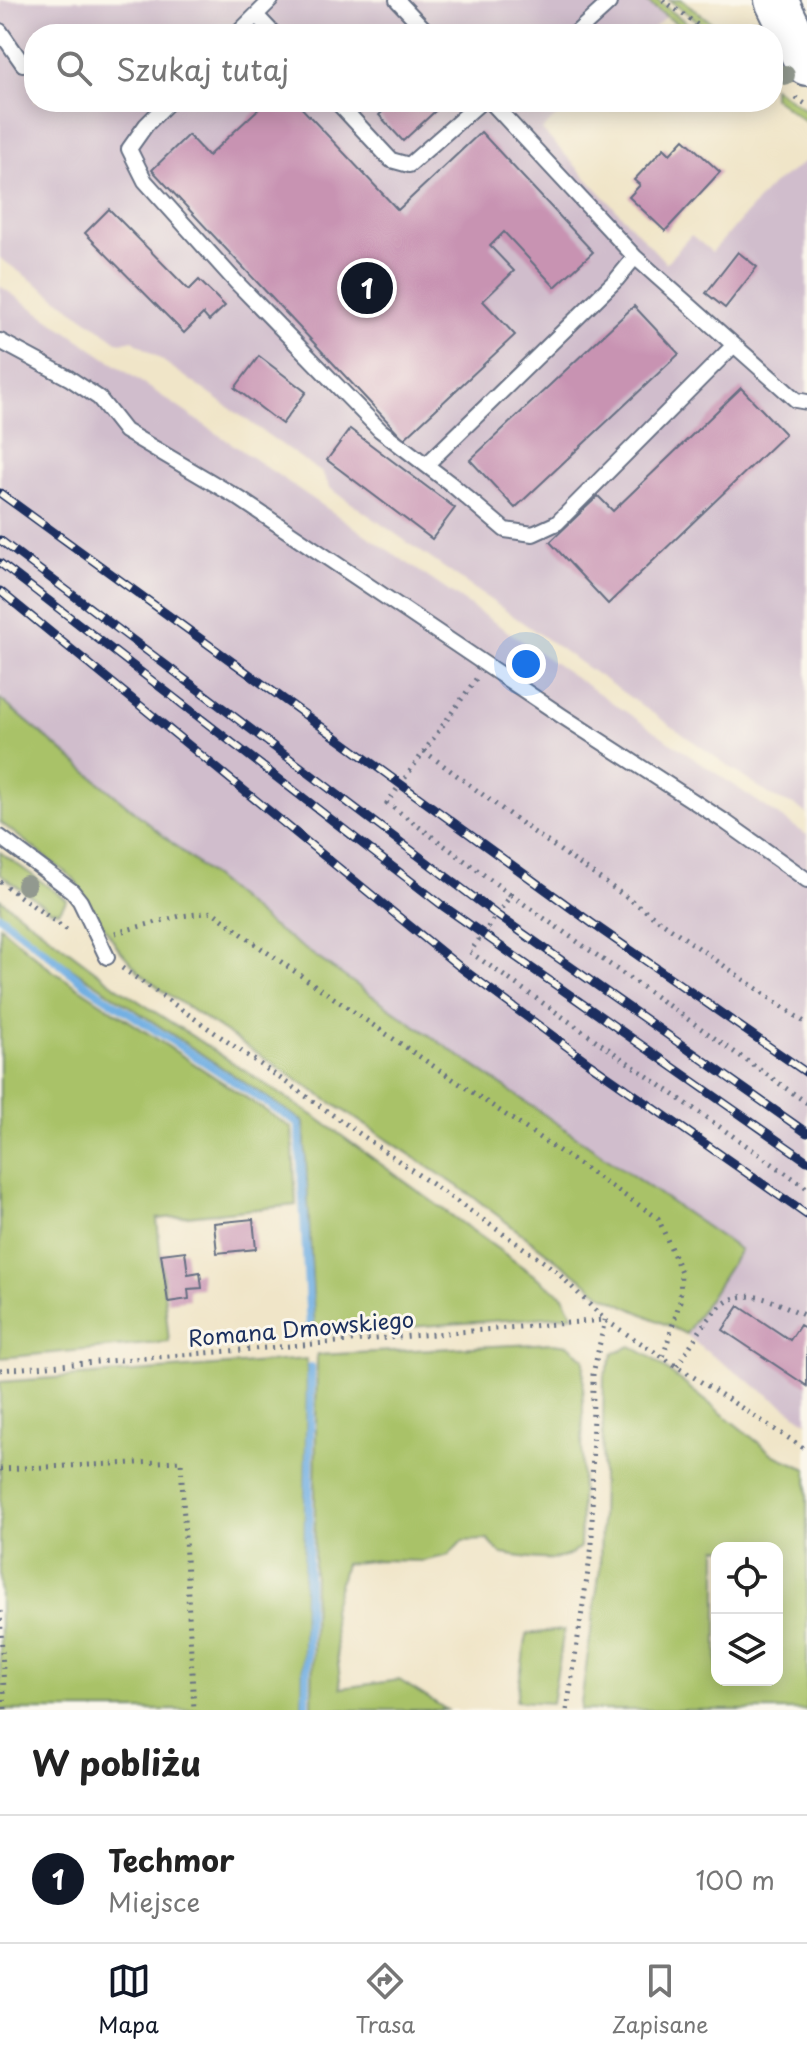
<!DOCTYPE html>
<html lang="pl">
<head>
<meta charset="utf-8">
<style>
  body { margin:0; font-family:"Playpen Sans",sans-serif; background:#f6f6f6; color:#222 }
  .controls { position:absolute; right:24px; bottom:24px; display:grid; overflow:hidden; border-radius:16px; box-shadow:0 4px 20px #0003 }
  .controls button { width:72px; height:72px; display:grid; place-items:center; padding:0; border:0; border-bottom:2px solid #e0e0e0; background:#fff; color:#222; font:40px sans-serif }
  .you { position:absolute; left:526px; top:664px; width:28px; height:28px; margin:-20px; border:6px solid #fff; border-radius:50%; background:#1a73e8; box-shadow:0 0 0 12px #1a73e833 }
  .badge { display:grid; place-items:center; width:52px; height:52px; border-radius:50%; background:#111827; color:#fff; font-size:26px; font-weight:700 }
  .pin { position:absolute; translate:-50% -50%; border:4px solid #fff; box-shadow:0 2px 8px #0006 }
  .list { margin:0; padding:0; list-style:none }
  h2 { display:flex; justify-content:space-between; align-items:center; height:104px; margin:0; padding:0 32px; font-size:34px }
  h2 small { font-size:26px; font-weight:400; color:#767676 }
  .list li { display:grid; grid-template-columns:52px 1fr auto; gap:24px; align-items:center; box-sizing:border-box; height:128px; padding:0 32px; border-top:2px solid #e0e0e0 }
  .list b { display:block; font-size:30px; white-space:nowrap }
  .list p { margin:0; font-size:26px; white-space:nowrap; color:#767676 }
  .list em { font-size:26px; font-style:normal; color:#767676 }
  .icon { flex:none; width:44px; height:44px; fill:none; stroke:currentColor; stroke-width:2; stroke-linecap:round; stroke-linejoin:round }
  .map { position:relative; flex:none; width:807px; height:1710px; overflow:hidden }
  .search { position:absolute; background:#fff; box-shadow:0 4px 20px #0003; left:24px; right:24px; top:24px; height:88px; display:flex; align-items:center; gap:20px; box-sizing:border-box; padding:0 28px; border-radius:32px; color:#767676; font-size:30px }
  .sheet { height:232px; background:#fff }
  nav { display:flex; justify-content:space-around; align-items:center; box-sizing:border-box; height:112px; border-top:2px solid #e0e0e0; background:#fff; font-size:22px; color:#767676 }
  nav a { display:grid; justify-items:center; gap:4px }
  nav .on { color:#111827 }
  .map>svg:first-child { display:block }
  .industrial { fill:#d0bdcc }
  .green { fill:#a9c268; stroke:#627863; stroke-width:2; fill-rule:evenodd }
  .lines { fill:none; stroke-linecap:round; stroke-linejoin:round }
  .stream { stroke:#6faee2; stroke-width:8 }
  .building { fill:#c893b2 }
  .lane-casing { stroke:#666f83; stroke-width:18 }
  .secondary-casing { stroke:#666f83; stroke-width:46 }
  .path { stroke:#666f83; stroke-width:5; stroke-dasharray:2 6; stroke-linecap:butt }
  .lane { stroke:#fff; stroke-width:14 }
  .secondary { stroke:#fff; stroke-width:42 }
  .rail-casing { stroke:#1b2f5e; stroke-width:9 }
  .rail { stroke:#fbf7ec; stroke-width:6; stroke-dasharray:18; stroke-linecap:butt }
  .tree { fill:#92998f }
  .labels { text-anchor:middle; stroke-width:6; stroke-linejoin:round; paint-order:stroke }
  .street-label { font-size:22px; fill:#1b2f5e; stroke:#fbf7ec }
</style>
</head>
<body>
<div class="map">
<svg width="807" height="1710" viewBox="0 0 807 1710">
  <rect width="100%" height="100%" fill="#fbf7ec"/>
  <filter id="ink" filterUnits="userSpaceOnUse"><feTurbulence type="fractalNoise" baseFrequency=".0125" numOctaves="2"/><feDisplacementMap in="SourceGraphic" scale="16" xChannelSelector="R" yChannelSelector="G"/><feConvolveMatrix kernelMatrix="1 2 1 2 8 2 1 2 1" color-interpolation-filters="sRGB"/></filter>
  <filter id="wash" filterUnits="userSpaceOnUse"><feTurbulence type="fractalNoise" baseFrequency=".006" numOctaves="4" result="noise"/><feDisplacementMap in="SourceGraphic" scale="32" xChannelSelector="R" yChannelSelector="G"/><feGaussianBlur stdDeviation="1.8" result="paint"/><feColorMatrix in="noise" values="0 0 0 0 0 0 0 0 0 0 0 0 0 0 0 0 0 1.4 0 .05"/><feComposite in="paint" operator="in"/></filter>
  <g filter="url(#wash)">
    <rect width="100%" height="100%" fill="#f0e5c8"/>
    <path class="industrial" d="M0 0H644L667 16 647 34H34V102H572L542 130 666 263 691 235 712 252 771 186 807 160V814L796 806 773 797 331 489 322 473 133 340 120 343 0 258Z
      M0 286 807 835V1422L703 1349 686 1334 739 1249 270 925 0 699Z"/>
    <path class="green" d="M644 0H657L701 34H691Z
      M669 0H682L727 34H716Z
      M773 87 807 111V123L773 97Z
      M0 699 270 925 740 1250 686 1334 604 1296 468 1193 163 991 138 971 118 948 74 879 0 822Z
      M0 852 67 900 59 911 50 910 0 874Z
      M0 899 117 987 320 1120 535 1276 563 1296 573 1315 315 1334 304 1122 34 943 0 914Z
      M0 926 50 969 292 1128 296 1205 157 1219 169 1342 0 1358Z
      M553 1343 569 1345 584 1359 580 1548C558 1567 528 1557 501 1554L488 1540 462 1541 449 1555 423 1561 378 1560 345 1564 332 1610 341 1688 399 1680 447 1710H312L317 1355Z
      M631 1346 652 1358 774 1455 807 1469V1710H580L600 1569 604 1377 614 1353ZM717 1548H777V1680H717Z
      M307 1359 302 1710H0V1382Z
      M564 1630 552 1703 516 1701 527 1634Z"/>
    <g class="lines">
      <path class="stream" d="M0 916 88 986 299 1124 310 1326
        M306 1710 311 1367"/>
    </g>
    <g id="blocks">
      <path class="building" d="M266 102H296L398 210 481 132 593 252 555 287 504 232 490 246 514 271 483 301 515 335 404 439 152 170 188 135 208 156Z
        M393 102H445L403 141 379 115Z
        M684 139 720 172 665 231 629 197 640 185 634 180 664 148 670 154Z
        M109 209 189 290 199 280 225 306 209 321 203 314 184 333 85 233Z
        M738 252 757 267 725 308 706 293Z
        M634 306 679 354 515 508 470 460Z
        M259 356 306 392 282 424 235 388Z
        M741 388 785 434 608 604 550 542 598 496 613 511Z
        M350 429 455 508 432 539 327 460Z
        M253 1219 256 1249 217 1253 214 1223Z
        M185 1251 188 1274 200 1272 202 1288 188 1289 189 1299 168 1302 161 1254Z
        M739 1306 790 1340 800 1325 807 1329V1386L723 1330Z"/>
    </g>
  </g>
  <g filter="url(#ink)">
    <use href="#blocks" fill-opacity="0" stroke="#666f83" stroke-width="2"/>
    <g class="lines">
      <g class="lane-casing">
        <path id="lane" d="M271 0 256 15 274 34
          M397 0 429 34
          M0 31 23 64
          M237 34 256 15
          M575 34 609 3
          M169 102 146 125 129 149 145 181 236 282 380 430 451 484 505 530 533 534 557 523 733 346
          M337 102 391 160 409 165 481 102
          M491 102 635 257 796 400 807 402
          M0 341 69 378 99 398 125 431 240 499 562 716 724 821 807 880
          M426 465 617 279 635 257
          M0 837 72 891 80 901 107 957"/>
      </g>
      <g class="secondary-casing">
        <path id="secondary" d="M776 0 807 64"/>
      </g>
      <path class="path" d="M663 0 710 34
        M796 98 807 105
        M476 679 387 803 511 895
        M424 751 525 826 807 1024
        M0 882 71 933
        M115 933 180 916 213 912 258 946 367 1021 658 1218 681 1272 680 1301 663 1357
        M122 968 555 1270 605 1320 807 1450
        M807 1103 511 895 470 952 807 1188
        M677 1366C720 1301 727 1274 807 1317
        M0 1370 604 1320
        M0 1469 181 1461 194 1710
        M0 1611 5 1710
        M567 1710 592 1545 593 1374 605 1320"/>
      <use href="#lane" class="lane"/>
      <use href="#secondary" class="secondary"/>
      <g class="rail-casing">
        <path id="rail" d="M0 493 593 924 807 1073
          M0 540 497 915 807 1133
          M0 563 443 906 807 1161
          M0 591 460 967 589 1063 807 1215"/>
      </g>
      <use href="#rail" class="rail"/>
    </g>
    <g class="tree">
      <circle cx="785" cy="75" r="10"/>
      <circle cx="26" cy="885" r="10"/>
    </g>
  </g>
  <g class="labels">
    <g class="street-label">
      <text transform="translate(301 1329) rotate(-5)" y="8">Romana Dmowskiego</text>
    </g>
  </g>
</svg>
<div class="controls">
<button><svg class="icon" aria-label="locate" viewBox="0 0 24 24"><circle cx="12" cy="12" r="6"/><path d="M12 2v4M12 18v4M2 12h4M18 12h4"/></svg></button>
<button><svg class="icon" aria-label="layers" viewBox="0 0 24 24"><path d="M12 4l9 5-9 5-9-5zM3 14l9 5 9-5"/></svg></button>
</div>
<div class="you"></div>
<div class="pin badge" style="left:367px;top:288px">1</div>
<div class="search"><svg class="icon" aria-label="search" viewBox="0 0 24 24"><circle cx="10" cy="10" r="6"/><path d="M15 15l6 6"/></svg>Szukaj tutaj</div>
</div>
<section class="sheet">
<h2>W pobliżu<small></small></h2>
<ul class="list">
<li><span class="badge">1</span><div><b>Techmor</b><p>Miejsce</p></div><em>100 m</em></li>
</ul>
</section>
<nav>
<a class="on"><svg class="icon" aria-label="map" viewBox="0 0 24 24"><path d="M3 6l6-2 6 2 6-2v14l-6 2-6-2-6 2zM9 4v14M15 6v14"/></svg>Mapa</a>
<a><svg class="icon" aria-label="directions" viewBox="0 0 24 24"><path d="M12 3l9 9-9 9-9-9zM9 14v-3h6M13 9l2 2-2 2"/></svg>Trasa</a>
<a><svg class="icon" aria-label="saved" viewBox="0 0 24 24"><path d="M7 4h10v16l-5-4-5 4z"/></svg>Zapisane</a>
</nav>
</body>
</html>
